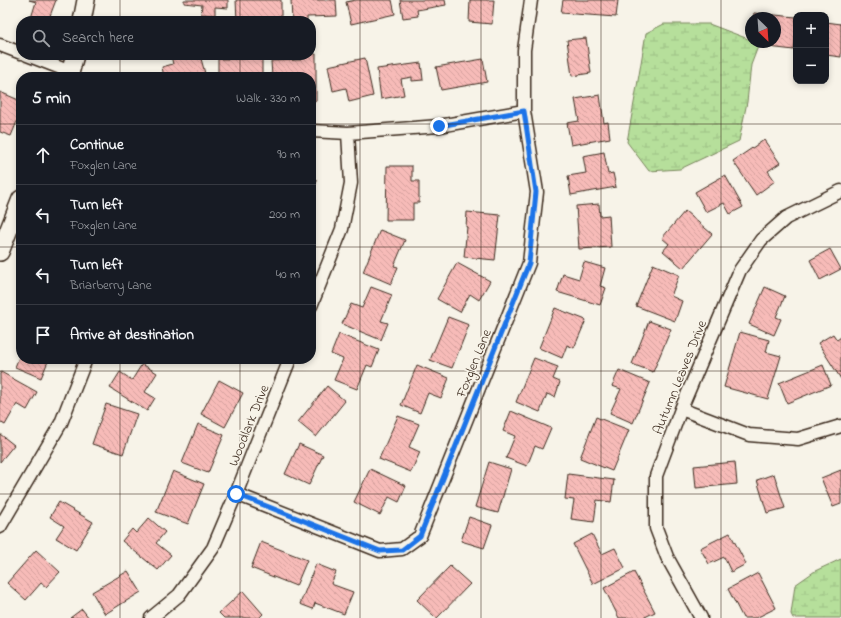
<!DOCTYPE html>
<html lang="en">
<head>
<meta charset="utf-8">
<style>
  body { margin:0; font-family:"Indie Flower",sans-serif; background:#242831; color:#f1f3f6 }
  .controls { position:absolute; right:12px; top:12px; display:grid; overflow:hidden; border-radius:8px; box-shadow:0 2px 6px #0003 }
  .controls button { width:36px; height:36px; display:grid; place-items:center; padding:0; border:0; border-bottom:1px solid #363941; background:#171b24; color:#f1f3f6; font:20px sans-serif }
  .compass { position:absolute; left:745px; top:12px; width:36px; height:36px; border-radius:50%; background:#171b24; box-shadow:0 2px 6px #0003; rotate:155deg }
  .stop { position:absolute; width:12px; height:12px; margin:-9px; border:3px solid #1a73e8; border-radius:50%; background:#fff }
  .stop.end { background:#1a73e8; border-color:#fff; box-shadow:0 1px 4px #0008 }
  .list { margin:0; padding:0; list-style:none }
  h2 { display:flex; justify-content:space-between; align-items:center; height:52px; margin:0; padding:0 16px; font-size:17px }
  h2 small { font-size:13px; font-weight:400; color:#9ea1a6 }
  .list li { display:grid; grid-template-columns:26px 1fr auto; gap:12px; align-items:center; box-sizing:border-box; height:60px; padding:0 16px; border-top:1px solid #363941 }
  .list b { display:block; font-size:15px; white-space:nowrap }
  .list p { margin:0; font-size:13px; white-space:nowrap; color:#9ea1a6 }
  .list em { font-size:13px; font-style:normal; color:#9ea1a6 }
  .icon { flex:none; width:22px; height:22px; fill:none; stroke:currentColor; stroke-width:2; stroke-linecap:round; stroke-linejoin:round }
  .map { position:relative; flex:none; width:841px; height:618px; overflow:hidden }
  .search { position:absolute; background:#171b24; box-shadow:0 2px 6px #0003; left:16px; top:16px; width:300px; height:44px; display:flex; align-items:center; gap:10px; box-sizing:border-box; padding:0 14px; border-radius:16px; color:#9ea1a6; font-size:15px }
  .panel { position:absolute; background:#171b24; box-shadow:0 2px 6px #0003; left:16px; top:72px; width:300px; height:292px; border-radius:16px }
  .map>svg:first-child { display:block }
  .wetland { fill:url(#wetland-marsh); stroke:#78845c }
  .building { fill:url(#building-back-hatch); stroke:#3b2a1e }
  .lines { fill:none; stroke-linecap:round; stroke-linejoin:round }
  .street-casing { stroke:#3b2a1e; stroke-width:15 }
  .secondary-casing { stroke:#3b2a1e; stroke-width:20 }
  .street { stroke:#f7f3e8; stroke-width:12 }
  .secondary { stroke:#f7f3e8; stroke-width:17 }
  .route { stroke:#1a73e8; stroke-width:5 }
  .grid { fill:none; stroke:#3b2a1e; stroke-width:1; stroke-opacity:0.55 }
  .labels { text-anchor:middle; stroke-width:3.5; stroke-linejoin:round; paint-order:stroke }
  .street-label { font-size:14px; fill:#3b2a1e; stroke:#f7f3e8 }
</style>
</head>
<body>
<div class="map">
<svg width="841" height="618" viewBox="0 0 841 618">
  <defs>
    <pattern id="wetland-marsh" width="20" height="14" patternUnits="userSpaceOnUse"><rect width="20" height="14" fill="#b6df9b"/><path d="M1 5h8M5 5V1M11 12h8M15 12V8" fill="none" stroke="#9dc085"/></pattern>
    <pattern id="building-back-hatch" width="6" height="6" patternUnits="userSpaceOnUse"><rect width="6" height="6" fill="#f7bbb8"/><path d="M-1 5l2 2M0 0l6 6M5-1l2 2" fill="none" stroke="#d5a19e"/></pattern>
  </defs>
  <rect width="100%" height="100%" fill="#f7f3e8"/>
  <filter id="ink" filterUnits="userSpaceOnUse"><feTurbulence type="fractalNoise" baseFrequency=".025" numOctaves="2"/><feDisplacementMap in="SourceGraphic" scale="8" xChannelSelector="R" yChannelSelector="G"/><feConvolveMatrix kernelMatrix="1 2 1 2 8 2 1 2 1" color-interpolation-filters="sRGB"/></filter>
  <g filter="url(#ink)">
    <path class="wetland" d="M664 24H709L751 40V42H755L759 44 751 65 747 102 739 141 680 169 649 171 627 142 639 75 646 33Z
      M841 559V618H793L791 614 795 585 815 571Z"/>
    <path class="building" d="M29 0H56L48 21H41L31 18 36 2Z
      M184 0H228V8L215 7V15L201 14 202 5 184 3Z
      M236 0H281V19L237 21Z
      M291 0H336L337 16 307 17V21H292Z
      M356 0H392L395 14 351 24 346 2Z
      M400 0H445L446 5 417 10 418 16 403 18Z
      M470 0H494L492 24 469 22Z
      M563 0H618L616 17 561 13Z
      M754 13 796 17V30L794 50 760 46V42H775V18H753Z
      M826 22 841 24V57L826 55Z
      M586 38 591 73 572 76 567 40Z
      M311 54H316V101H311V77H272L271 61 301 60V55H311Z
      M175 55H200L206 77H164L162 67 173 64 171 56Z
      M245 55H262V77H218V59H245Z
      M365 58 373 96 349 102 346 88 333 91 328 66Z
      M483 59 487 82 441 90 436 67Z
      M421 63 423 80 412 81V77L401 79 404 95 381 99 377 69Z
      M0 92 21 101V112L11 136 0 132Z
      M600 95 604 123 608 122 610 138 571 145 567 123 579 121 575 99Z
      M764 140 780 163 768 171 775 181 756 195 733 161Z
      M604 152 608 174 613 173 616 187 571 195 568 176 586 173 583 156Z
      M387 166H412V181H419V203H413V220H386Z
      M725 175 743 207 730 214 724 203 706 212 695 192Z
      M311 178 317 180 311 199Z
      M599 204 600 216 609 215 611 247 579 249 576 206Z
      M685 211 712 234 683 268 663 251 669 244 662 238Z
      M467 212 500 215 495 260 464 257 467 227H466Z
      M380 230 405 240 394 266 398 267 391 284 363 272Z
      M830 249 841 269 820 280 810 260Z
      M584 262 605 268 600 286 606 288 600 305 557 292 563 274 579 279Z
      M457 263 490 281 479 300 470 294 460 312 437 299Z
      M653 264 679 275 671 296 682 301 675 321 636 306Z
      M371 287 392 295 381 321 388 323 381 340 342 324 351 304 362 308Z
      M765 287 785 296 776 317 781 319 774 335 749 324Z
      M555 308 586 320 574 348 567 345 562 358 539 348Z
      M448 317 469 325 452 368 430 360Z
      M649 321 671 329 653 372 632 364Z
      M740 332 769 340 766 352 781 356 768 399 724 387Z
      M339 334 379 350 372 367 367 365 357 389 334 380 343 359 331 354Z
      M833 334 837 340 841 337V379L818 343Z
      M21 352V359H49L41 378 15 367Z
      M534 358 558 367 553 379 560 382 555 397 547 394 540 412 516 402Z
      M142 364 157 373 145 392 155 398 147 411 110 388 120 372 132 380Z
      M417 365 449 378 441 398 428 393 420 413 401 405Z
      M823 365 831 385 787 403 779 383Z
      M619 370 650 383 633 423 610 413 621 389 612 386Z
      M1 372 37 392 27 410 17 404 5 425 0 422V374Z
      M219 380 243 393 225 427 201 414Z
      M327 386 345 401 316 437 298 422Z
      M106 404 137 414 123 454 92 444Z
      M511 411 551 428 542 449 535 446 527 466 506 458 515 436 503 431Z
      M398 416 419 424 409 447 420 452 411 472 379 459Z
      M596 417 629 430 612 471 580 458Z
      M198 424 224 435 208 473 182 463Z
      M0 434 14 445 0 462Z
      M299 444 323 455 309 485 285 474Z
      M489 462 511 469 498 513 475 507Z
      M735 462 737 484 696 488 694 466Z
      M370 469 406 486 399 502 389 497 380 515 354 502Z
      M841 470V504L833 507 821 478Z
      M173 471 204 484 188 524 156 512Z
      M568 474 614 480 611 502 597 500 594 522 571 519 574 500 565 499Z
      M774 474 785 508 767 513 757 480Z
      M59 502 93 522 76 550 56 538 64 526 50 517Z
      M469 517 492 525 484 548 461 541Z
      M149 518 165 532 156 543 171 555 158 570 122 541 132 529 136 533Z
      M730 533 746 564 731 572 724 557 709 564 700 548Z
      M592 534 602 554 615 548 625 568 593 584 573 544Z
      M261 542 307 560 296 586 251 568Z
      M36 550 60 572 46 587 41 583 26 600 7 583Z
      M316 564 336 572 331 584 353 592 344 614 315 603 313 609 300 604Z
      M450 566 470 584 437 618H436L417 600Z
      M128 571 141 592 105 614 92 592Z
      M634 572 655 612 643 618H619L604 588Z
      M758 573 776 608 756 618H743L728 589Z
      M243 591 263 614 259 618H224L219 613Z
      M82 609 89 618H70Z"/>
    <g class="lines">
      <g class="street-casing">
        <path id="street" d="M0 45 21 53
          M27 55 71 72
          M311 131 348 133 439 126 524 111
          M311 306 342 229 351 183 348 133
          M681 409 749 435 798 439 841 426
          M236 494 380 551 402 549 420 536 529 263 537 192 524 111V50L531 0
          M0 527 61 423 86 359
          M151 618 179 595 213 548 236 494 290 359
          M701 618 667 557 656 528V476L681 409 740 270 761 240 786 218 841 191"/>
      </g>
      <g class="secondary-casing">
        <path id="secondary" d="M82 21 86 0
          M69 77 75 55
          M0 252 21 199"/>
      </g>
      <use href="#street" class="street"/>
      <use href="#secondary" class="secondary"/>
    </g>
  </g>
  <g class="lines" filter="url(#ink)">
    <path class="route" d="M236 494 380 551 402 550 420 536 529 263 536 192 524 111 439 126"/>
  </g>
  <path class="grid" d="M120 0V21M240 0V21M360 0V618M481 0V618M601 0V618M721 0V618M120 55V77M240 55V77M0 124H21M311 124H841M0 247H21M311 247H841M120 359V618M240 359V618M0 371H841M0 494H841"/>
  <g class="labels">
    <g class="street-label">
      <text transform="translate(473 363) rotate(-68)" y="5">Foxglen Lane</text>
      <text transform="translate(679 377) rotate(-68)" y="5">Autumn Leaves Drive</text>
      <text transform="translate(248 425) rotate(-68)" y="5">Woodlark Drive</text>
    </g>
  </g>
</svg>
<div class="controls">
<button>+</button>
<button>−</button>
</div>
<svg class="compass" viewBox="-18 -18 36 36"><path d="M0-13l5 13h-10z" fill="#e53935"/><path d="M0 13l5-13h-10z" fill="#9ea1a6"/></svg>
<div class="stop" style="left:236px;top:494px"></div>
<div class="stop end" style="left:439px;top:126px"></div>
<div class="search"><svg class="icon" aria-label="search" viewBox="0 0 24 24"><circle cx="10" cy="10" r="6"/><path d="M15 15l6 6"/></svg>Search here</div>
<section class="panel">
<h2>5 min<small>Walk · 330 m</small></h2>
<ul class="list">
<li><svg class="icon" aria-label="ahead" viewBox="0 0 24 24"><path d="M12 20V5M6 11l6-6 6 6"/></svg><div><b>Continue</b><p>Foxglen Lane</p></div><em>90 m</em></li>
<li><svg class="icon" aria-label="left" viewBox="0 0 24 24"><path d="M17 20v-9H6M10 6l-5 5 5 5"/></svg><div><b>Turn left</b><p>Foxglen Lane</p></div><em>200 m</em></li>
<li><svg class="icon" aria-label="left" viewBox="0 0 24 24"><path d="M17 20v-9H6M10 6l-5 5 5 5"/></svg><div><b>Turn left</b><p>Briarberry Lane</p></div><em>40 m</em></li>
<li><svg class="icon" aria-label="arrive" viewBox="0 0 24 24"><path d="M6 21V4h12l-3 4 3 4H6"/></svg><div><b>Arrive at destination</b></div></li>
</ul>
</section>
</div>
</body>
</html>
